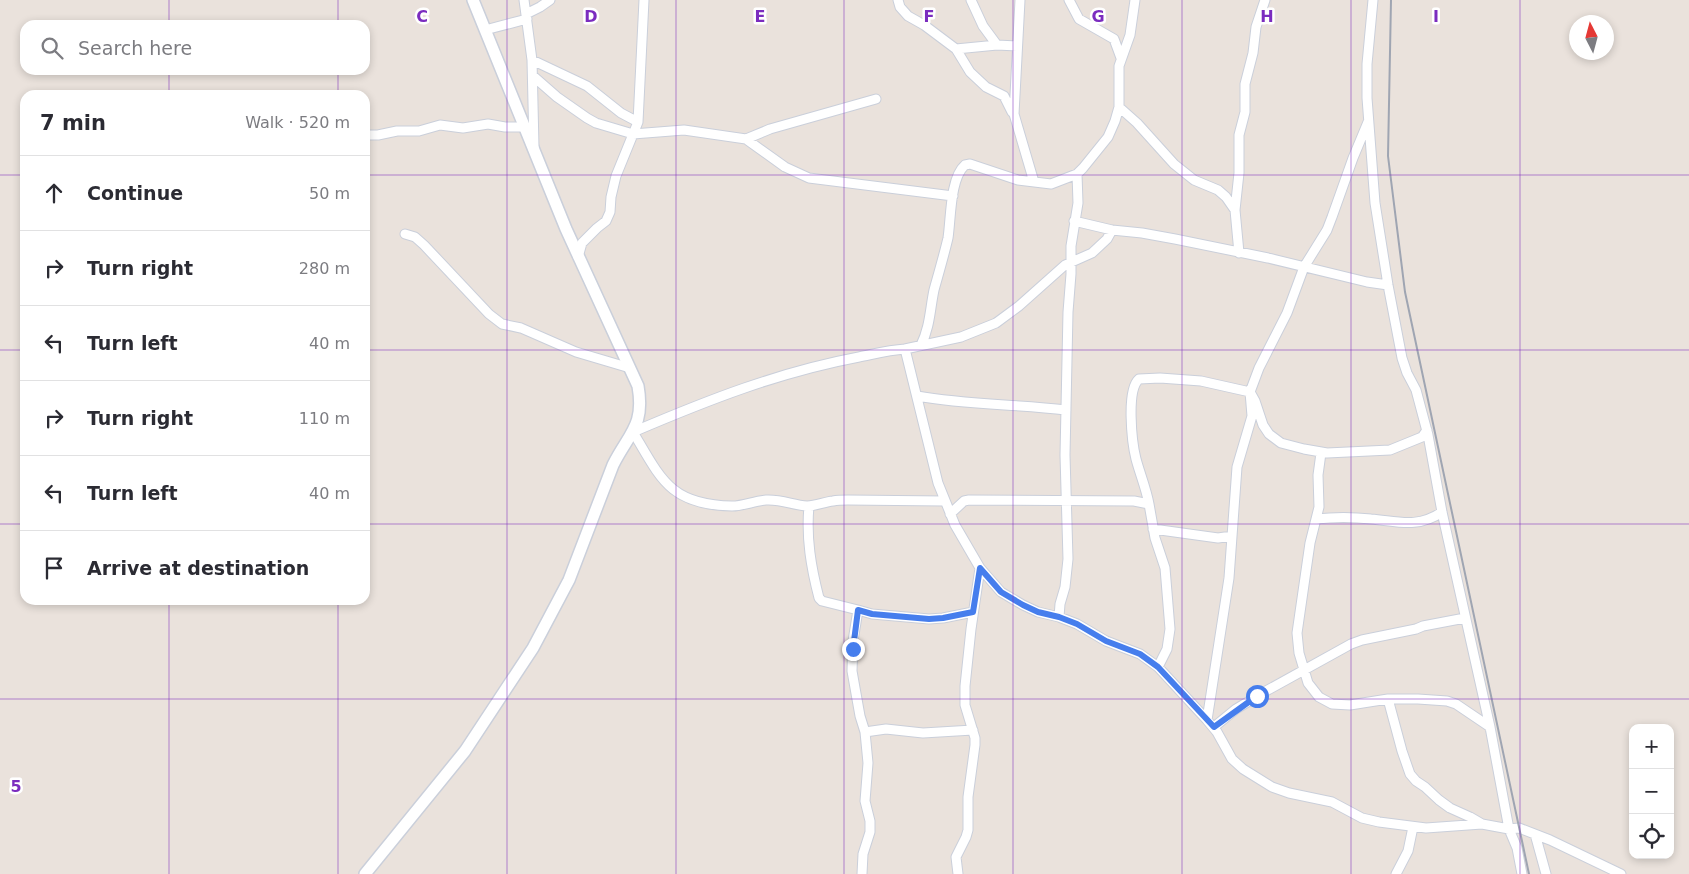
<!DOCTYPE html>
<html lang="en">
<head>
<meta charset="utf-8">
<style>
  body { margin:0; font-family:"DejaVu Sans",sans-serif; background:#f7f7f7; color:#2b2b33 }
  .controls { position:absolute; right:15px; bottom:15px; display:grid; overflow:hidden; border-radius:10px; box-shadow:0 2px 8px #0003 }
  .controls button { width:45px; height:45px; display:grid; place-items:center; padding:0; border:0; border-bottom:1px solid #e1e1e2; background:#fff; color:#2b2b33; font:25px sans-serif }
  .compass { position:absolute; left:1569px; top:15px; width:45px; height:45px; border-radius:50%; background:#fff; box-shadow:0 2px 8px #0003; rotate:354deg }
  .stop { position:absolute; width:15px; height:15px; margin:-11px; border:4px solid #467eed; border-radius:50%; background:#fff }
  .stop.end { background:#467eed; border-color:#fff; box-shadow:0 1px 5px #0008 }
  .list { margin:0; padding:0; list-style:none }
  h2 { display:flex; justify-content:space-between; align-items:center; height:65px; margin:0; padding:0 20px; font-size:21px }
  h2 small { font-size:16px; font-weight:400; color:#7c7c81 }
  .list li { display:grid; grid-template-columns:32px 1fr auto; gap:15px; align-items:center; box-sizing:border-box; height:75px; padding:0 20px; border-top:1px solid #e1e1e2 }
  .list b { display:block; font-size:19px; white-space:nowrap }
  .list em { font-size:16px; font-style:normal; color:#7c7c81 }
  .icon { flex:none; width:28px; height:28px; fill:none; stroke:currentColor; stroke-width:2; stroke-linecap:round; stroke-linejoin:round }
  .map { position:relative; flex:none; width:1689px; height:874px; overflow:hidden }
  .search { position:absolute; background:#fff; box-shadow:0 2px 8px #0003; left:20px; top:20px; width:350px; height:55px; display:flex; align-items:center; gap:12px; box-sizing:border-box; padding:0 18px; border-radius:15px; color:#7c7c81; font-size:19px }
  .panel { position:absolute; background:#fff; box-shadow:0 2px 8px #0003; left:20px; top:90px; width:350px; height:515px; border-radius:15px }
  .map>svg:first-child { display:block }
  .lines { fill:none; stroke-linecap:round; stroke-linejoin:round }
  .street-casing { stroke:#cacfda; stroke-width:11 }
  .secondary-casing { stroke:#cacfda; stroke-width:14 }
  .street { stroke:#fff; stroke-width:9 }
  .secondary { stroke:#fff; stroke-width:11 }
  .rail { stroke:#9fa5b2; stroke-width:2 }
  .route { stroke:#467eed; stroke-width:6 }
  .grid { fill:none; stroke:#7b2cbf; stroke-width:1; stroke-opacity:0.55 }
  .grid-label { font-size:16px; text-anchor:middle; font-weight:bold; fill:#7b2cbf; stroke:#fff; stroke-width:5; stroke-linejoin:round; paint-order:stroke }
</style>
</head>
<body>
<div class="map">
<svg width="1689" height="874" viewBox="0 0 1689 874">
  <rect width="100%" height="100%" fill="#eae2dc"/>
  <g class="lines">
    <g class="street-casing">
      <path id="street" d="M524 0 532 60 534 147
        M898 0 900 7 908 16 924 25 956 49 970 72 986 87 1004 96 1012 112
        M971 0 983 26 997 45
        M1020 0 1014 114 1034 182
        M1069 0 1079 19 1114 39 1121 58
        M1373 0 1367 64V98L1375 203 1388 285 1402 358 1407 373 1416 390 1428 435 1442 512 1490 727 1509 829 1517 848 1522 874
        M526 14 540 7 550 0
        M485 30 527 19
        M956 49 997 45 1017 46
        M532 60 587 86 621 113 638 122
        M533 76 557 97 587 118 596 123 633 134 684 130 746 139 770 129 876 99
        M1119 107 1137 123 1174 164 1194 180 1218 190 1226 197 1235 210
        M365 135H378L397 131H419L440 125 463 128 488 124 505 127H526
        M746 139 785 167 809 178 953 196
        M1074 221 1112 230 1142 233 1175 239 1268 258 1367 282 1388 285
        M405 234 415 237 424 245 489 314 502 324 521 328 576 352 630 368
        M1239 253 1235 210 1239 173V135L1245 112V84L1253 53 1256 27 1265 0
        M578 257 582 243 597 228 606 221 610 212 611 197 616 176 638 122 644 0
        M921 345C930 327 930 309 934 290 939 272 944 255 948 238 951 218 950 178 965 165L970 164 1018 180 1051 184 1077 174 1083 168 1108 137 1115 121 1119 107V66L1130 35 1135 0
        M905 349 961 337 996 323 1019 306 1065 265 1092 253 1107 239 1112 230
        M917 396C966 405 1016 404 1066 410
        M1321 453 1318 475 1319 507 1310 543 1297 633 1299 653 1308 683 1319 697 1332 704 1350 705 1388 699H1418L1447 701 1456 704 1490 727
        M944 501 848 500C843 500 838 500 833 501 824 502 816 506 807 506 793 505 781 499 766 500 754 501 743 506 732 506 670 505 661 479 633 432 708 400 779 372 859 357 874 354 889 350 905 349L938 483 955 525 980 568 1001 592 1023 605 1038 612 1059 617 1077 624 1106 641 1140 654 1158 667 1207 720 1217 732 1232 759 1243 769 1272 787 1289 793 1332 802 1362 818 1379 822 1426 828 1482 824 1509 829 1519 828 1550 840 1621 874
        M1149 504C1146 488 1140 474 1136 459 1132 443 1126 390 1139 379L1160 378 1201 381 1250 392 1255 401 1263 425 1269 434 1281 443 1304 449 1327 453 1390 450 1422 437 1427 430
        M809 506C806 538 811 567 819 598L822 601 858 610 853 641 852 671 860 716 865 732
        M950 514 964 501 969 500 1134 501 1149 504 1155 538 1165 568 1170 629 1167 649 1158 667
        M1316 519C1334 517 1353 517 1371 519 1397 521 1417 529 1442 512
        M1153 529 1218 538 1232 536
        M858 610 872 614 929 619 943 618 973 612
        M1059 617 1060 604 1065 587 1068 559 1065 455 1068 312 1071 274V246L1078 203 1077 174
        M1388 699 1402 751 1410 774 1416 781 1425 787 1439 800 1450 808 1470 817 1482 824
        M1207 720 1229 578 1237 467 1252 416 1250 392 1259 368 1287 313 1304 267 1327 230 1332 217 1353 158 1368 122
        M1214 727 1236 709 1266 691 1351 644 1362 640 1416 629 1423 626 1465 618
        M1535 834 1546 874
        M862 874 863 854 870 832V821L865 801 868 763 865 732 886 729 923 733 973 730
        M958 874 956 857 966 837 968 830V797L975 745V738L965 705V686L971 629 980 568
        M1396 874 1408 851 1413 827"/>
    </g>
    <g class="secondary-casing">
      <path id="secondary" d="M365 874 465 751 533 648 569 580 613 465C629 433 645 426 638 386L566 229 473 0"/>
    </g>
    <use href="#street" class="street"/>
    <use href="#secondary" class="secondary"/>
    <path class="rail" d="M1391 0 1388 156 1405 292 1529 874"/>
  </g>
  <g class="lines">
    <path class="route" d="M853 649 858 610 872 614 929 619 943 618 973 612 980 568 1001 592 1023 605 1038 612 1059 617 1077 624 1106 641 1140 654 1158 667 1214 727 1257 696"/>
  </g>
  <path class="grid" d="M169 0V25M338 0V25M507 0V874M676 0V874M844 0V874M1013 0V874M1182 0V874M1351 0V874M1520 0V874M169 70V95M338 70V95M0 175H25M365 175H1689M0 350H25M365 350H1689M0 524H25M365 524H1689M169 600V874M338 600V874M0 699H1689"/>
  <g class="grid-label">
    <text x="422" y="22">C</text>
    <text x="591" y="22">D</text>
    <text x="760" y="22">E</text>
    <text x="929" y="22">F</text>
    <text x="1098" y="22">G</text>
    <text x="1267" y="22">H</text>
    <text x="1436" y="22">I</text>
    <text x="16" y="792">5</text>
  </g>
</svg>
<div class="controls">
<button>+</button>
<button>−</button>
<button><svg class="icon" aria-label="locate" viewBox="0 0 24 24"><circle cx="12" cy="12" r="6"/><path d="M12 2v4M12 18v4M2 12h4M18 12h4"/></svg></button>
</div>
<svg class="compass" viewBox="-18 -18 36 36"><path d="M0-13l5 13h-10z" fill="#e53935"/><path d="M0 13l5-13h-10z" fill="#7c7c81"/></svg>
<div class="stop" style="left:1257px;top:696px"></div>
<div class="stop end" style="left:853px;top:649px"></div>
<div class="search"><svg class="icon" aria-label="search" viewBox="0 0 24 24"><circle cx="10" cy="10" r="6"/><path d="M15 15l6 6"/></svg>Search here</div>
<section class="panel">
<h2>7 min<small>Walk · 520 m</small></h2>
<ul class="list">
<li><svg class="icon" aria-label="ahead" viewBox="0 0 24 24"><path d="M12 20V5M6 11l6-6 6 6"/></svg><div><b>Continue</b></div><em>50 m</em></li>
<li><svg class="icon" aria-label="right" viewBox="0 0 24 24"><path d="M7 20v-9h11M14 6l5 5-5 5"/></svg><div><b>Turn right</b></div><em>280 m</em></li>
<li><svg class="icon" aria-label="left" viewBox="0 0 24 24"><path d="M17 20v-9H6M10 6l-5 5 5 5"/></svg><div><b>Turn left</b></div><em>40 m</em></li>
<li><svg class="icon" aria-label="right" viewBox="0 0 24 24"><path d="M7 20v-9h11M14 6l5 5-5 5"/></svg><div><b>Turn right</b></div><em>110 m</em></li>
<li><svg class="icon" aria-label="left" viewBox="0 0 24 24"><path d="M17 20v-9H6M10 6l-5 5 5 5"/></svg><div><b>Turn left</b></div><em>40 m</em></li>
<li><svg class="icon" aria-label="arrive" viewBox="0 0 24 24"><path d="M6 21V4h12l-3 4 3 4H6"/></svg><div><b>Arrive at destination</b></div></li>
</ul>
</section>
</div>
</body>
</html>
